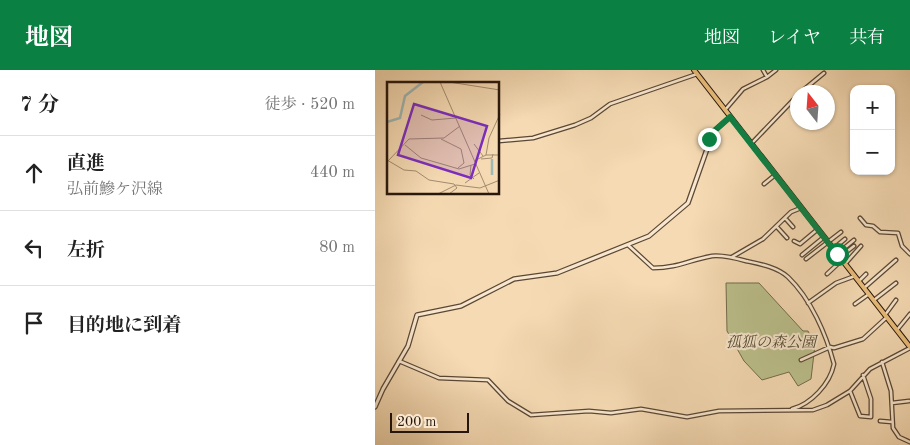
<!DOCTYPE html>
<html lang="ja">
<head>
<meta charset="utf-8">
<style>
  body { margin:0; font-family:"Old Standard TT","Noto Serif JP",serif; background:#f6f6f6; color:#222 }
  .controls { position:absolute; right:15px; top:15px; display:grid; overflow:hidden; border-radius:10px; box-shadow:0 1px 4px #0004 }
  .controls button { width:45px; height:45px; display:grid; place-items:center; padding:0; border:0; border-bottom:1px solid #e0e0e0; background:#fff; color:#222; font:25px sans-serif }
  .compass { position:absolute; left:415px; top:15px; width:45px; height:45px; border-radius:50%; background:#fff; box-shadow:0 1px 4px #0004; rotate:343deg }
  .scale { position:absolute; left:15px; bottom:12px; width:79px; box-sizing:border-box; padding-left:5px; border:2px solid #27160b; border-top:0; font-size:14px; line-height:18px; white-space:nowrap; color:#27160b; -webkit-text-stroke:4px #f8e7ce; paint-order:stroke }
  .stop { position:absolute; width:15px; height:15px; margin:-11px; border:4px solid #0b8043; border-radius:50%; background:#fff }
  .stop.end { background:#0b8043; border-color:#fff; box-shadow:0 1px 5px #0008 }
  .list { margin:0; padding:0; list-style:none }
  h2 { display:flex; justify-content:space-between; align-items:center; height:65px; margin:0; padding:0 20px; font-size:21px }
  h2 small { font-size:16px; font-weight:400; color:#767676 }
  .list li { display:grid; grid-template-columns:32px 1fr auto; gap:15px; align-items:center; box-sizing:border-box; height:75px; padding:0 20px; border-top:1px solid #e0e0e0 }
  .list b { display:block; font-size:19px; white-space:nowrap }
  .list p { margin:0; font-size:16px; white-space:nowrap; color:#767676 }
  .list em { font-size:16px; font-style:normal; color:#767676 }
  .icon { flex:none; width:28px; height:28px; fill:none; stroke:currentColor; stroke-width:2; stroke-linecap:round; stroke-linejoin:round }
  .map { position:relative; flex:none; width:535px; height:375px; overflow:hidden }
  header { display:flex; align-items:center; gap:30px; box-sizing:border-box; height:70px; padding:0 25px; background:#0b8043; color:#fff }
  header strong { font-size:24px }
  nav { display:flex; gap:28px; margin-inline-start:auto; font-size:18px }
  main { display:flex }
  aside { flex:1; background:#fff }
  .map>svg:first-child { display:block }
  .green { fill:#bbc08c; stroke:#716b4c }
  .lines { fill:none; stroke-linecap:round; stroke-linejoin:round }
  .minor-casing { stroke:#5a4735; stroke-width:5 }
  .tertiary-casing { stroke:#5a4735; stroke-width:5.5 }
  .primary-casing { stroke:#27160b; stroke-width:6 }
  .minor { stroke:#f8e7ce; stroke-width:2.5 }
  .tertiary { stroke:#f8e7ce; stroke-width:3 }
  .primary { stroke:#eabd7a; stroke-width:4 }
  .route { stroke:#0b8043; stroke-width:6 }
  .labels { text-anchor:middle; stroke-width:4; stroke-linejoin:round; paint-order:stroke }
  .park-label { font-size:15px; font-style:italic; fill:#534932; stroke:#f8e7ce }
  .inset-river { fill:none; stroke:#9fb8b6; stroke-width:2.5 }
  .inset-road { fill:none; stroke:#a38c70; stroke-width:1 }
  .view { fill:#7b2cbf; fill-opacity:0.15; stroke:#7b2cbf; stroke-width:2.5 }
  .inset-edge { fill:none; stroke:#27160b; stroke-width:2.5 }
</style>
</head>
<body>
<header>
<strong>地図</strong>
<nav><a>地図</a><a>レイヤ</a><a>共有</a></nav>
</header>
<main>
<aside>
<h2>7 分<small>徒歩 · 520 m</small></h2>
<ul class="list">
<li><svg class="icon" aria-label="ahead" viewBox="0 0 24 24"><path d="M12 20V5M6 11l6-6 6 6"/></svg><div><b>直進</b><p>弘前鰺ケ沢線</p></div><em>440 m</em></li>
<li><svg class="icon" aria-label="left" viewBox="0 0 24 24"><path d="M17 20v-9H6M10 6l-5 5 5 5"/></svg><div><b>左折</b></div><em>80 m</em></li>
<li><svg class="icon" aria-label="arrive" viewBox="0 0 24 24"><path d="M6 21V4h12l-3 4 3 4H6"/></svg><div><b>目的地に到着</b></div></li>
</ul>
</aside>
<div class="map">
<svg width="535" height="375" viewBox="0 0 535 375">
  <rect width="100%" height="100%" fill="#f5dab3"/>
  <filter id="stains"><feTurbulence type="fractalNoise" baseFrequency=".004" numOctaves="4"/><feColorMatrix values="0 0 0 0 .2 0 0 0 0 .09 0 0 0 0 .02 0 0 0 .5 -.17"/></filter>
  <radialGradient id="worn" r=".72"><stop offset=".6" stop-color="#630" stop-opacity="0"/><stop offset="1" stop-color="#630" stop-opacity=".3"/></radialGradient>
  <path class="green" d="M351 213H384L428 261H433L440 275 436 309 423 316 414 302 387 310 369 291 352 261Z"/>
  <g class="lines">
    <g class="minor-casing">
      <path id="minor" d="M388 0 392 7
        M426 22 449 3
        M350 40 368 19 392 7 401 0
        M124 71 158 68 200 55 216 48 235 34 322 4
        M377 73 422 26
        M389 114 400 105
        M410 148 418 157
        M485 148 491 155 498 156 505 162 523 163 527 176 535 184
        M402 157 412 168
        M419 171 425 174 443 159
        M453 172 466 162
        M253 175 278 198C303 198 314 190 337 186 348 185 360 188 371 191 385 194 402 197 413 207 436 229 451 264 459 294 455 314 436 334 417 339
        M458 179 470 169
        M462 184 479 170
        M427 185 449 167
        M357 187 388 169 416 142 426 138
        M465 187 479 176
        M431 189 453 172
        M470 194 486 176
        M452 204 467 190
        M484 211 491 204
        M489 218 521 190
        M499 230 521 213
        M433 233 461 213 480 206
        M480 234 494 224
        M510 245 521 230
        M522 260 535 244
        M426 290 455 277 459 278 488 269 512 247
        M24 291 64 308 113 310 133 331 156 345 214 341 236 343 266 339 312 347 344 341 438 340 452 335 475 321 495 299 535 278
        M507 292 516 321 518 358 524 367 535 372
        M475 321 485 346 496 347V329L488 305
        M517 333 534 331
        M505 351 517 352"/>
    </g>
    <g class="tertiary-casing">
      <path id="tertiary" d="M0 337 8 319 33 276 42 245 86 236 139 209 182 203 274 166 313 133 338 62 355 47"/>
    </g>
    <g class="primary-casing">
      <path id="primary" d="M319 0 535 277"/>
    </g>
    <use href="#minor" class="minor"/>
    <use href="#tertiary" class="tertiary"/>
    <use href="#primary" class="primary"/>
  </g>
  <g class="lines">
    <path class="route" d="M334 69 338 62 355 47 462 184"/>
  </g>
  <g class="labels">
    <g class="park-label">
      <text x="396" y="277">孤狐の森公園</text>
    </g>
  </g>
  <g transform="translate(12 12)">
    <rect width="112" height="112" fill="#f5dab3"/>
    <path class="inset-river" d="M0 40 13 36 18 14 36 0M105 93V77"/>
    <path class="inset-road" d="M53 0 102 112M62 0 113 8M34 33 45 38 69 36M54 57 74 67 77 81 71 86M87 62 96 74M18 63 34 76 55 82 72 87 88 82M99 73 102 56 113 32M94 77 105 76 106 72M0 78 17 88 29 89 42 98 67 102 70 106 62 112M1 79 22 57 57 56 73 44M87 79 99 73H112M84 83 83 93 87 97M78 101 92 91M51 112 69 103 93 106 113 98"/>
    <path class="view" d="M27 22 100 44 84 96 11 73Z"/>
    <rect width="112" height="112" class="inset-edge"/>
  </g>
  <rect width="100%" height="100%" filter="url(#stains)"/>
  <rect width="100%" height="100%" fill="url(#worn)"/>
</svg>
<div class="controls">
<button>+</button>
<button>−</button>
</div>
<svg class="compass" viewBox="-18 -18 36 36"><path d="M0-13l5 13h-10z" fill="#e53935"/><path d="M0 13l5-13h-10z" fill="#767676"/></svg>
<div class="scale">200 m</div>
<div class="stop" style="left:462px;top:184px"></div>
<div class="stop end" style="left:334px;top:69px"></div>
</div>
</main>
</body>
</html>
